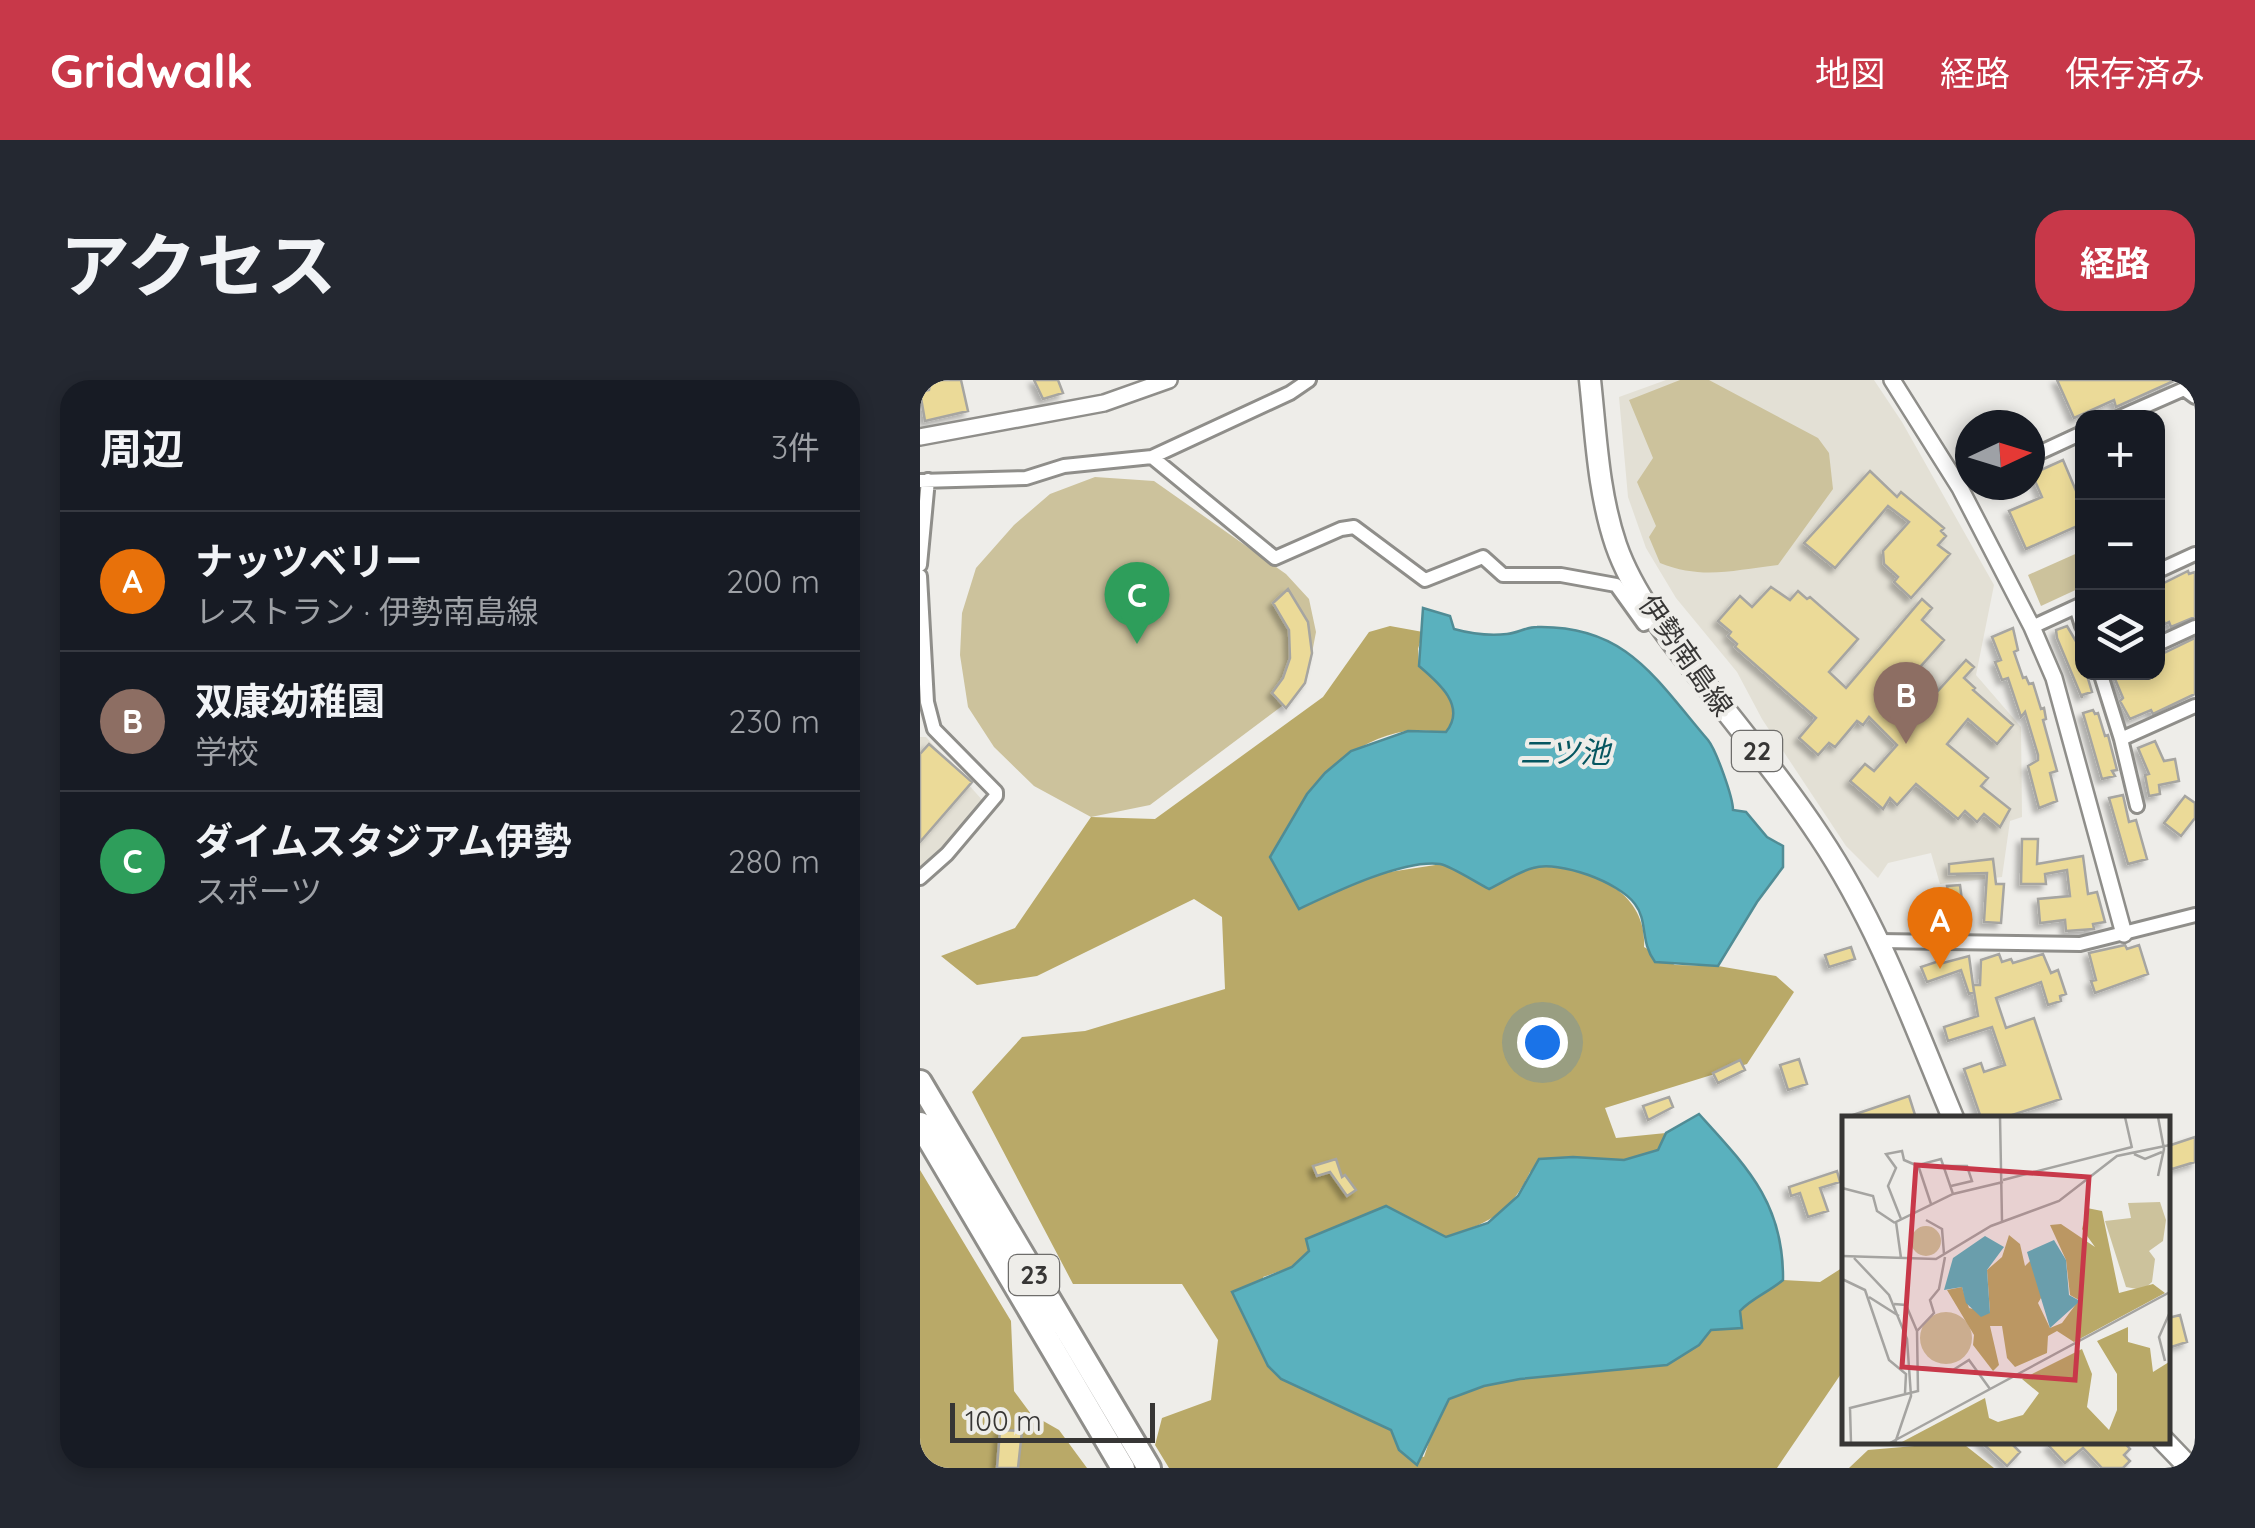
<!DOCTYPE html>
<html lang="ja">
<head>
<meta charset="utf-8">
<style>
  body { margin:0; font-family:Quicksand,"Noto Sans JP",sans-serif; background:#242831; color:#f1f3f6 }
  .controls { position:absolute; right:30px; top:30px; display:grid; overflow:hidden; border-radius:20px; box-shadow:0 5px 15px #0003 }
  .controls button { width:90px; height:90px; display:grid; place-items:center; padding:0; border:0; border-bottom:2px solid #363941; background:#171b24; color:#f1f3f6; font:50px sans-serif }
  .compass { position:absolute; left:1035px; top:30px; width:90px; height:90px; border-radius:50%; background:#171b24; box-shadow:0 5px 15px #0003; rotate:86deg }
  .scale { position:absolute; left:30px; bottom:25px; width:205px; box-sizing:border-box; padding-left:10px; border:5px solid #373635; border-top:0; font-size:28px; line-height:35px; white-space:nowrap; color:#373635; -webkit-text-stroke:8px #eeede9; paint-order:stroke }
  .you { position:absolute; left:622px; top:662px; width:35px; height:35px; margin:-25px; border:8px solid #fff; border-radius:50%; background:#1a73e8; box-shadow:0 0 0 15px #1a73e833 }
  .badge { display:grid; place-items:center; width:65px; height:65px; border-radius:50%; background:#c83849; color:#fff; font-size:32px; font-weight:700 }
  .pin { position:absolute; translate:-50% -82px; filter:drop-shadow(0 2px 5px #0008) }
  .pin::after { content:''; position:absolute; top:52px; width:35px; height:30px; background:inherit; clip-path:polygon(0 0,100% 0,50% 100%) }
  .list { margin:0; padding:0; list-style:none }
  h2 { display:flex; justify-content:space-between; align-items:center; height:130px; margin:0; padding:0 40px; font-size:42px }
  h2 small { font-size:32px; font-weight:400; color:#9ea1a6 }
  .list li { display:grid; grid-template-columns:65px 1fr auto; gap:30px; align-items:center; box-sizing:border-box; height:140px; padding:0 40px; border-top:2px solid #363941 }
  .list b { display:block; font-size:38px; white-space:nowrap }
  .list p { margin:0; font-size:32px; white-space:nowrap; color:#9ea1a6 }
  .list em { font-size:32px; font-style:normal; color:#9ea1a6 }
  .icon { flex:none; width:55px; height:55px; fill:none; stroke:currentColor; stroke-width:2; stroke-linecap:round; stroke-linejoin:round }
  .map { position:relative; flex:none; width:1275px; height:1088px; overflow:hidden; border-radius:30px }
  header { display:flex; align-items:center; gap:60px; box-sizing:border-box; height:140px; padding:0 50px; background:#c83849; color:#fff }
  header strong { font-size:48px }
  nav { display:flex; gap:55px; margin-inline-start:auto; font-size:35px }
  .intro { display:flex; align-items:center; justify-content:space-between; box-sizing:border-box; height:240px; padding:0 60px }
  h1 { margin:0; font-size:70px }
  .button { padding:25px 45px; border-radius:30px; background:#c83849; color:#fff; font-size:35px; font-weight:700 }
  main { display:flex; gap:60px; padding:0 60px }
  aside { flex:1; background:#171b24; border-radius:30px; box-shadow:0 5px 15px #0003 }
  .map>svg:first-child { display:block }
  .built { fill:#e3e0d5 }
  .green { fill:#ccc29c }
  .forest { fill:#b9a968 }
  .water { fill:#5ab1be; stroke:#508c95; stroke-width:2.5 }
  .building { fill:#ebda98; stroke:#a6a5a1; stroke-width:2.5; filter:url(#shadow) }
  .lines { fill:none; stroke-linecap:round; stroke-linejoin:round }
  .minor-casing { stroke:#8f8e8a; stroke-width:18 }
  .tertiary-casing { stroke:#8f8e8a; stroke-width:20 }
  .primary-casing { stroke:#8f8e8a; stroke-width:25 }
  .trunk-casing { stroke:#8f8e8a; stroke-width:28 }
  .minor { stroke:#fff; stroke-width:12 }
  .tertiary { stroke:#fff; stroke-width:15 }
  .primary { stroke:#fff; stroke-width:20 }
  .trunk { stroke:#fff; stroke-width:22 }
  .labels { text-anchor:middle; stroke-width:8; stroke-linejoin:round; paint-order:stroke }
  .shield { fill:#eeede9; stroke:#6e6d6b; stroke-width:2.5 }
  .shield-label { font-size:25px; font-weight:bold; fill:#373635 }
  .street-label { font-size:28px; fill:#373635; stroke:#eeede9 }
  .water-label { font-size:30px; font-style:italic; fill:#065660; stroke:#eeede9 }
  .inset-road { fill:none; stroke:#a5a4a1; stroke-width:2.5 }
  .view { fill:#c83849; fill-opacity:0.15; stroke:#c83849; stroke-width:5 }
  .inset-edge { fill:none; stroke:#373635; stroke-width:5 }
</style>
</head>
<body>
<header>
<strong>Gridwalk</strong>
<nav><a>地図</a><a>経路</a><a>保存済み</a></nav>
</header>
<div class="intro"><h1>アクセス</h1><a class="button">経路</a></div>
<main>
<aside>
<h2>周辺<small>3件</small></h2>
<ul class="list">
<li><span class="badge" style="background:#e8710a">A</span><div><b>ナッツベリー</b><p>レストラン · 伊勢南島線</p></div><em>200 m</em></li>
<li><span class="badge" style="background:#8d6e63">B</span><div><b>双康幼稚園</b><p>学校</p></div><em>230 m</em></li>
<li><span class="badge" style="background:#2e9e5b">C</span><div><b>ダイムスタジアム伊勢</b><p>スポーツ</p></div><em>280 m</em></li>
</ul>
</aside>
<div class="map">
<svg width="1275" height="1088" viewBox="0 0 1275 1088">
  <defs>
    <filter id="shadow"><feDropShadow dx="-4.5" dy="4.5" stdDeviation="2.5" flood-color="#0004"/></filter>
  </defs>
  <rect width="100%" height="100%" fill="#eeede9"/>
  <path class="built" d="M746 0H954L982 42 1074 205 1056 295 1101 347 1102 437 1090 441 1082 497 1020 504 1011 473 968 483 958 498 926 466 842 339 817 292 756 218 726 168 708 117 699 17Z
    M0 357H6L64 422 0 492Z"/>
  <path class="green" d="M760 0H789L898 58 909 73 913 109 858 185C813 190 783 200 740 183L729 157 736 146 717 102 733 78 709 20Z
    M175 97 234 101 366 194 389 219 396 252 388 294 366 323 230 425 171 437 114 406 74 367 48 327 40 275 42 233 56 188 94 145 130 114Z
    M1162 171V207L1121 226 1108 195Z"/>
  <path class="forest" d="M470 246 503 252 498 269 499 286C518 302 547 326 526 352 514 352 499 349 486 351 445 358 413 383 387 414L418 511 463 493 522 484 569 508C584 502 604 487 620 487 669 485 728 512 724 567L755 585 798 586 856 596 874 612 827 684 685 728 696 758 746 753 738 770 704 780 653 777 610 792C590 834 568 843 526 857L466 826 387 860 389 871 372 887 343 897 361 999 471 1050 479 1070 504 1077 514 1047 529 1019 564 1006 600 999 734 986 779 965 791 950 822 948 819 932C832 918 849 912 863 900L900 902 925 886V988L857 1088H249L235 1065 242 1038 291 1020 298 960 262 904H153L52 712 102 657 165 651 305 609 302 537 274 519 117 596 57 605 21 576 95 548 171 437 235 439 403 317 449 252Z
    M0 790 91 941 94 1011 111 1034 139 1050 167 1088H0Z
    M1041 1062 1074 1088H929L948 1070Z"/>
  <path class="water" d="M503 228 530 236 534 249C552 254 568 256 587 254 598 253 606 247 617 247 706 245 735 298 788 360 796 370 813 417 813 430L826 432 847 457 863 466V487L837 522 798 586 735 582C720 562 728 541 715 524 699 502 639 480 613 488 598 492 584 502 569 509 557 503 531 486 520 484 483 479 413 513 379 529L350 477 387 414 405 393 431 371 488 351 526 352C547 326 518 302 499 286Z
    M779 734C828 788 864 824 863 900 849 912 832 918 820 931L822 948 791 950 779 965 747 985 600 999 564 1006 529 1019 497 1085 479 1070 471 1050 361 999 348 986 312 912 372 887 389 871 386 859 466 826 526 857 568 843 598 816 619 779 653 777 704 780 738 770 746 753Z"/>
  <path class="building" d="M11 0H41L48 31 5 41 0 12 9 10Z
    M114 0H138L143 13 123 19Z
    M1137 0H1256L1196 27 1194 20 1154 38Z
    M1143 80 1162 125V144L1106 169 1089 131 1122 117 1112 94Z
    M950 91 977 117 981 112 1024 148 1021 151 1026 156 1018 165 1030 174 991 218 974 202 978 197 964 184 963 171 989 142 968 126 915 188 884 163Z
    M1268 191 1269 194 1275 192V237L1251 247 1249 242 1245 244 1238 226V206Z
    M851 207 870 220 878 211 887 219 890 217 938 259 909 292 926 308 1002 219 1012 228 1002 240 1024 260 994 294 1016 313 1046 280 1054 287 1044 298 1055 308 1053 310 1093 345 1077 364 1048 339 1027 364 1068 398 1061 406 1090 429 1080 447 1064 434 1057 442 1045 431 1038 439 996 404 977 425 970 418 963 429 930 401 945 384 954 391 977 365 949 337 943 345 937 341 915 367 909 363 898 375 879 358 896 338 815 267 817 264 808 256 811 252 798 241 820 216 832 227Z
    M368 209 388 242 392 273 385 303 366 328 352 313 363 298 370 278 369 250 353 223Z
    M1147 246 1157 263 1162 292H1166L1172 312 1162 315V318L1137 258 1136 250Z
    M1093 248 1098 270 1094 272 1103 298 1106 297 1109 304 1113 303 1121 329 1124 328 1126 339 1123 340 1137 391 1130 393 1137 421 1119 428 1108 386 1118 380V375L1105 332 1101 337 1088 298 1082 300 1075 282 1081 280 1072 257Z
    M1275 258V314L1233 334 1231 330 1210 339 1200 321 1203 318 1192 292H1212L1213 296 1238 292V276Z
    M1173 330 1175 334 1178 333 1185 356 1188 355 1197 390 1192 391 1195 396 1182 399 1163 333Z
    M1235 361 1244 381 1255 379 1259 401 1239 405 1240 414 1229 416 1225 395 1229 394 1218 368Z
    M9 364 52 402 0 462V374Z
    M1203 415 1209 442 1216 440 1227 479 1208 484 1189 418Z
    M1265 416 1275 423V438L1261 456 1244 443Z
    M1102 459H1118L1117 484 1163 476 1168 514 1177 512 1185 542 1173 544 1174 549 1146 551 1145 540 1120 543 1118 519 1150 516 1147 490 1125 494 1126 504H1101Z
    M1073 479 1076 504H1084L1081 543 1064 542 1067 493 1029 494V484Z
    M1040 505 1044 536 1033 537 1027 506Z
    M1205 565 1207 569 1219 565 1228 594 1175 613 1171 601 1176 600 1169 573Z
    M931 567 935 579 909 587 905 575Z
    M1079 574 1082 582 1091 579 1093 583 1123 574 1131 593 1138 590 1146 614 1140 616 1141 621 1128 625 1121 602 1076 618 1086 648 1114 638 1141 719 1083 738H1061L1044 689 1061 683 1064 692 1085 685 1072 647 1028 661 1024 647 1058 636 1053 605 1054 612 1049 614 1041 590 1007 602 1001 587 1022 580 1023 583 1049 576 1053 605H1060L1061 580Z
    M879 679 887 704 868 710 860 685Z
    M820 680 825 690 798 703 793 693Z
    M989 716 996 738H930V736Z
    M749 717 753 727 728 740 723 726Z
    M1275 757V782L1252 789 1248 785V766Z
    M416 779 422 797 425 795 436 810 427 816 410 792 397 796 393 786Z
    M917 791 920 802 900 808 908 831 888 837 880 813 871 816 869 807Z
    M1260 935 1267 962 1248 968V938Z
    M80 1050 102 1051 98 1088H77Z
    M1059 1060H1088L1100 1072 1087 1086Z
    M1135 1060H1202L1210 1069 1204 1075 1210 1081 1203 1088H1182L1163 1068 1145 1083 1129 1066Z"/>
  <g class="lines">
    <g class="minor-casing">
      <path id="minor" d="M1198 38 1264 9 1275 17
        M232 77 355 178 421 149 434 147 505 200 563 177 583 195H641L696 205 724 244 736 238
        M1110 77 1162 53
        M0 101 106 98 144 86 232 77 370 13 389 0
        M0 185 8 100
        M1238 191 1275 174
        M0 196 7 322 14 349 76 412V416L27 474 0 498
        M1156 227 1162 246
        M1112 247 1162 224
        M1238 264 1275 247
        M1180 292 1201 359 1275 326
        M1201 359 1217 426
        M959 561 1160 564 1275 535"/>
    </g>
    <g class="tertiary-casing">
      <path id="tertiary" d="M972 0 1040 108 1112 247 1134 298 1204 554
        M0 57 184 23 249 0"/>
    </g>
    <g class="primary-casing">
      <path id="primary" d="M670 0C676 55 678 112 696 165 713 214 749 259 781 299 821 351 864 402 900 457 958 544 993 642 1033 738
        M1243 1060 1270 1088"/>
    </g>
    <g class="trunk-casing">
      <path id="trunk" d="M0 702 229 1088
        M0 744 203 1088"/>
    </g>
    <use href="#minor" class="minor"/>
    <use href="#tertiary" class="tertiary"/>
    <use href="#primary" class="primary"/>
    <use href="#trunk" class="trunk"/>
  </g>
  <g class="labels">
    <g class="shield">
      <rect x="812" y="351" width="50" height="40" rx="8"/>
      <rect x="89" y="875" width="50" height="40" rx="8"/>
    </g>
    <g class="shield-label">
      <text x="837" y="380">22</text>
      <text x="114" y="904">23</text>
    </g>
    <g class="street-label">
      <text transform="translate(766 275) rotate(55)" y="10">伊勢南島線</text>
    </g>
    <g class="water-label">
      <text x="645" y="383">二ツ池</text>
    </g>
  </g>
  <g transform="translate(922 736)">
    <rect width="328" height="328" fill="#eeede9"/>
    <path d="M318 86 324 104 321 125 307 135 313 143 310 166 301 174 284 171 263 105 289 102 286 87ZM69 125a15 15 0 1 1 30 0a15 15 0 1 1-30 0ZM78 222a26 26 0 1 1 52 0a26 26 0 1 1-52 0Z" fill="#ccc29c"/>
    <path d="M245 92 260 95 277 177 311 168 323 177 232 226 215 215 206 220 205 237 173 251 165 242 160 210H148L157 249 151 255 131 229 132 219 105 174 120 171 127 192 148 197 145 154 160 141 167 119 178 128 183 150 190 143 202 177 196 187 208 212 220 207 237 184 228 179 224 144 208 109 219 108 253 131 240 113ZM286 211V226L308 232 311 256 327 246V327H58L143 282 147 302 156 306 181 299 197 277 180 263 240 233 250 258 245 291 267 314 275 294V258L255 225Z" fill="#b9a968"/>
    <path d="M143 120 162 131 145 154 148 197 139 201 124 187 120 171 102 174 111 142ZM212 124 224 144 227 179 238 185 208 212 185 136Z" fill="#5ab1be"/>
    <path class="inset-road" d="M158 1 160 105M283 1 290 32M316 1 322 33 316 60M292 38 303 43 320 36M101 50H125L130 65 109 70M161 64 290 31M0 72 31 80 35 95 53 107M89 88 76 49 99 43 111 78M59 103 46 70 54 52 44 38 60 35 62 44 76 50M84 104 100 113 102 138M0 140 94 143 149 110 217 85 275 40 328 29M12 142 47 179 65 223 69 280 53 327M59 142 54 106 111 78 161 66M0 163 23 174 47 244 64 258 63 277M27 181 57 200M75 215 92 197 88 184 97 173 103 141M323 245 317 221 328 196M76 251 111 254 127 244 148 273M9 327 8 292 76 275 75 215 64 189 52 188M48 327 328 176"/>
    <path class="view" d="M74 49 247 61 233 264 60 251Z"/>
    <rect width="328" height="328" class="inset-edge"/>
  </g>
</svg>
<div class="controls">
<button>+</button>
<button>−</button>
<button><svg class="icon" aria-label="layers" viewBox="0 0 24 24"><path d="M12 4l9 5-9 5-9-5zM3 14l9 5 9-5"/></svg></button>
</div>
<svg class="compass" viewBox="-18 -18 36 36"><path d="M0-13l5 13h-10z" fill="#e53935"/><path d="M0 13l5-13h-10z" fill="#9ea1a6"/></svg>
<div class="scale">100 m</div>
<div class="you"></div>
<div class="pin badge" style="left:1020px;top:589px;background:#e8710a">A</div>
<div class="pin badge" style="left:986px;top:364px;background:#8d6e63">B</div>
<div class="pin badge" style="left:217px;top:264px;background:#2e9e5b">C</div>
</div>
</main>
</body>
</html>
